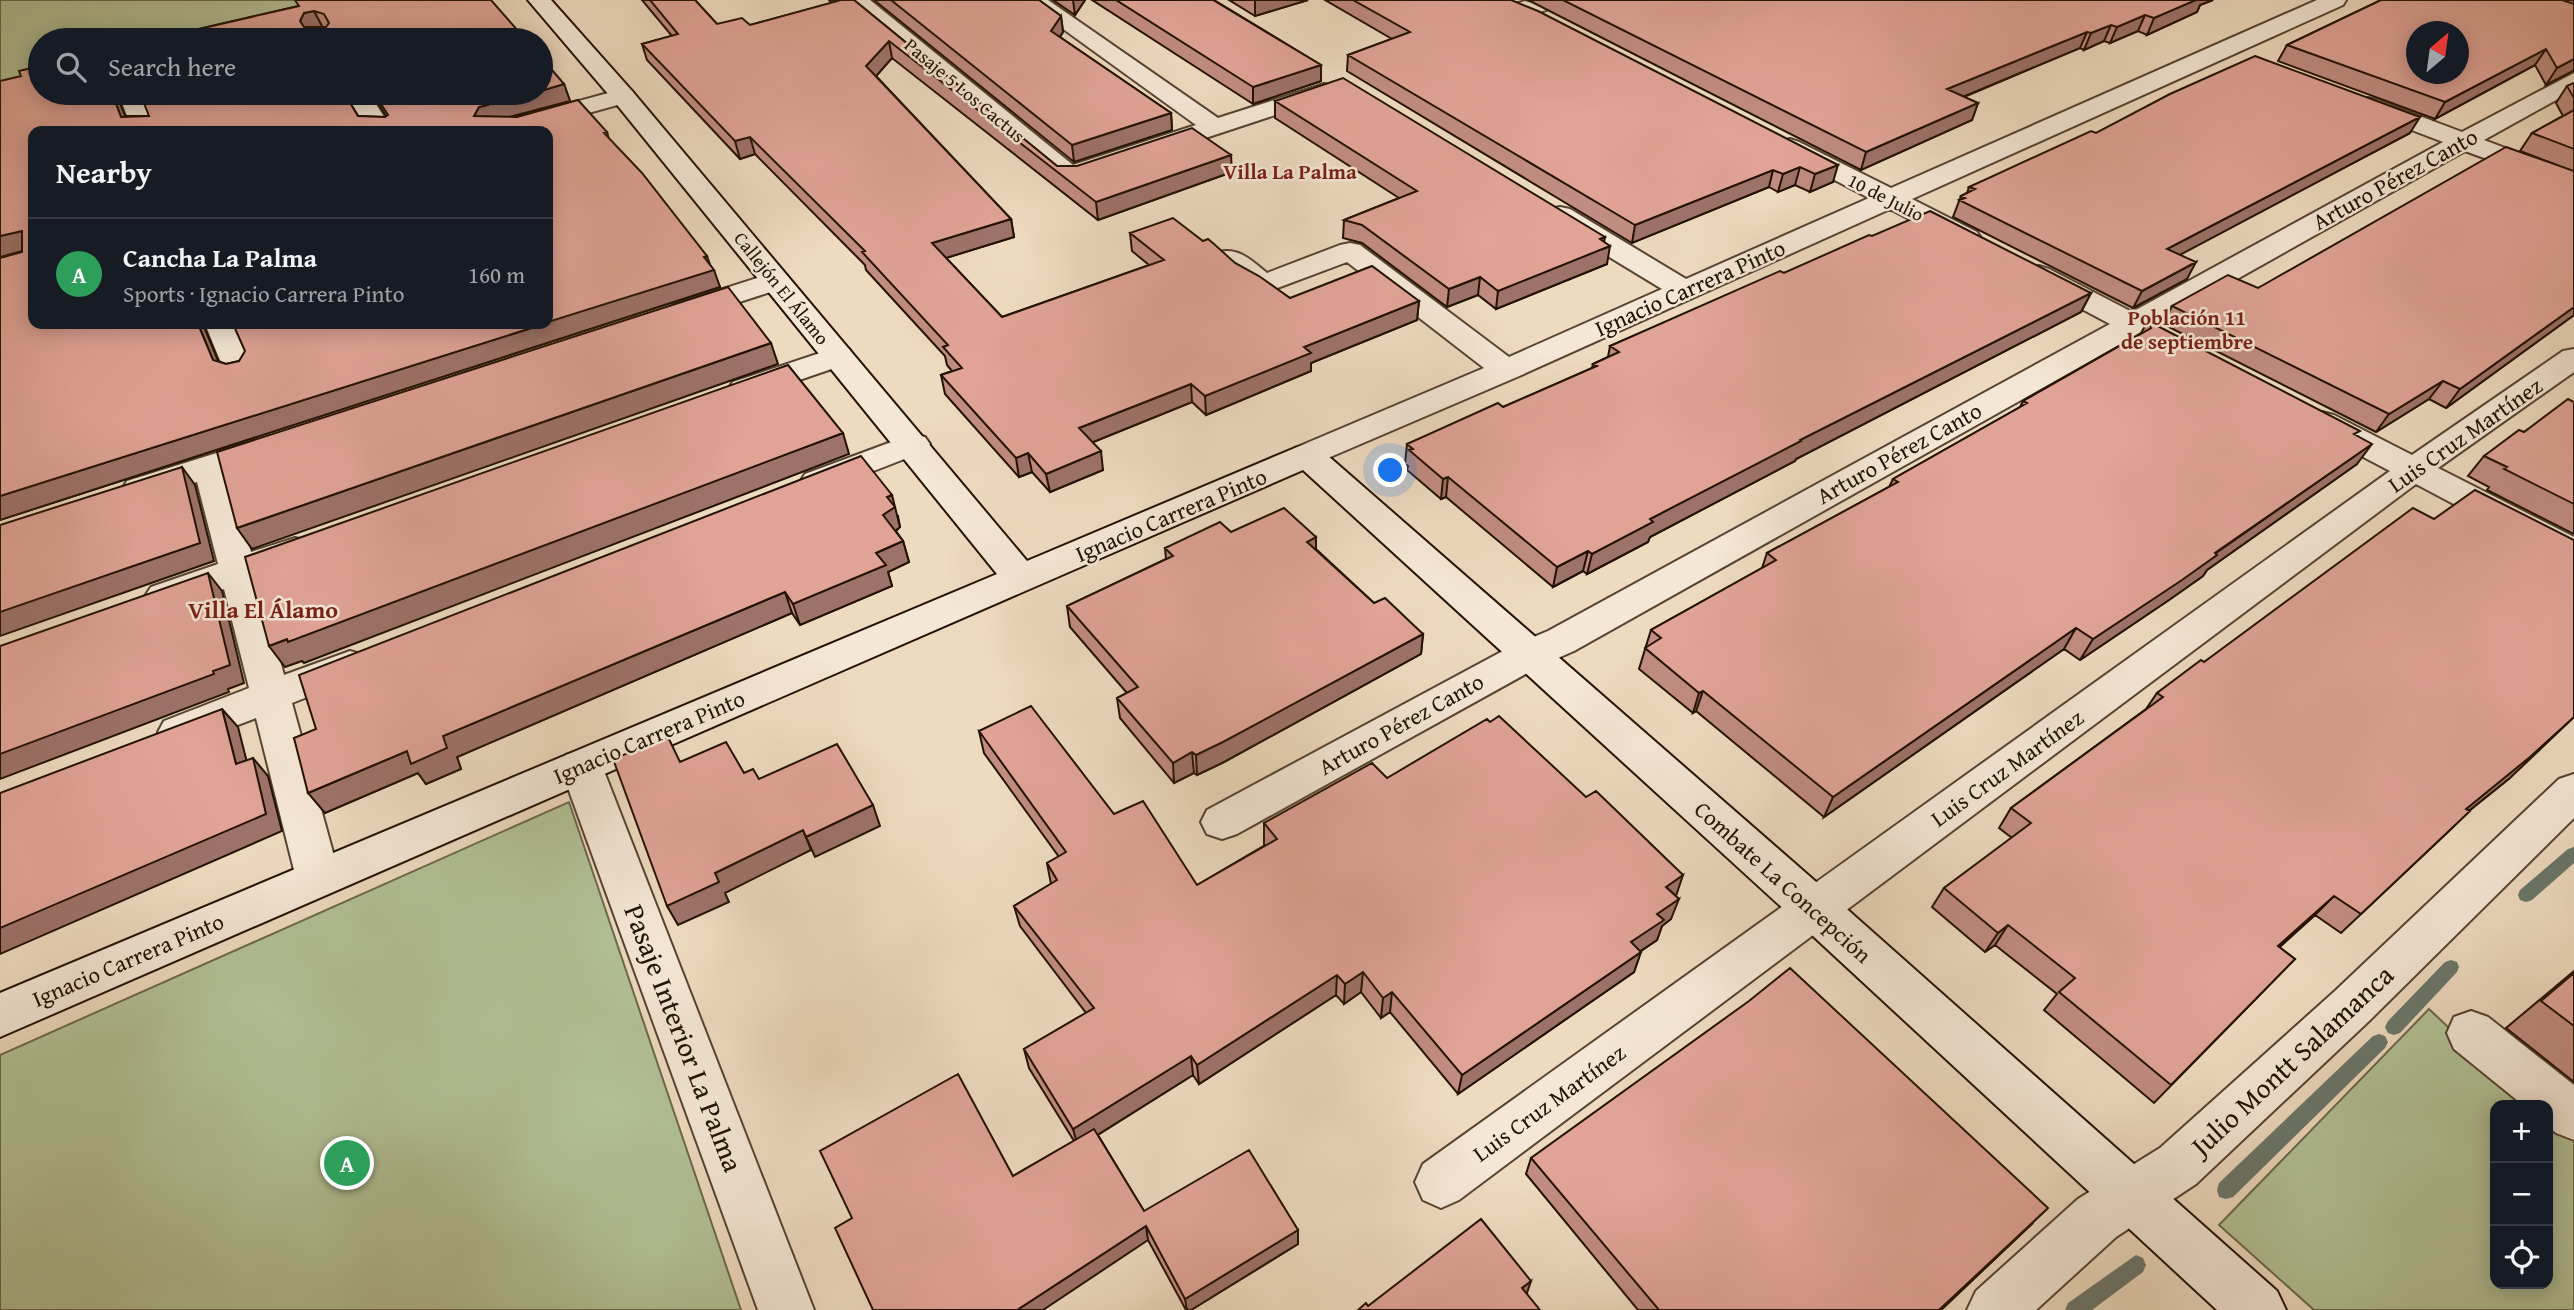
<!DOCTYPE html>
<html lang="en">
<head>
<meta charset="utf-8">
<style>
  body { margin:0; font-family:"Gentium Book Plus",serif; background:#20242c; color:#f1f3f6 }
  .controls { position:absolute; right:21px; bottom:21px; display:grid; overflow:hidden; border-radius:14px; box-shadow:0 4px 18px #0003 }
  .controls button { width:63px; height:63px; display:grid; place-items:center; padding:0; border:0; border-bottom:2px solid #363941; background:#171b24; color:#f1f3f6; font:35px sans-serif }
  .compass { position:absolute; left:2406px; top:21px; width:63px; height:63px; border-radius:50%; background:#171b24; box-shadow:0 4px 18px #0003; rotate:29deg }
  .you { position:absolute; left:1391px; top:471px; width:24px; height:24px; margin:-18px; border:5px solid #fff; border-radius:50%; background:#1a73e8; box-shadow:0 0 0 10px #1a73e833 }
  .badge { display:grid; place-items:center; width:46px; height:46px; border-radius:50%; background:#2563eb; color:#fff; font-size:23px; font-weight:700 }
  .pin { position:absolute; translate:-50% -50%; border:4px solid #fff; box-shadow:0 2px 7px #0006 }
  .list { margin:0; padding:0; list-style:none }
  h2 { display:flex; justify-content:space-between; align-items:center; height:91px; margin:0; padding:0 28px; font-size:30px }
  h2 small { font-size:23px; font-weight:400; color:#9ea1a6 }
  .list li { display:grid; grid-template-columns:46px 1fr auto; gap:21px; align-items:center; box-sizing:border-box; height:112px; padding:0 28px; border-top:2px solid #363941 }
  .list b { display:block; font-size:26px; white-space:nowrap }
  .list p { margin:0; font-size:23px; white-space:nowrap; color:#9ea1a6 }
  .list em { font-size:23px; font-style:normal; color:#9ea1a6 }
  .icon { flex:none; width:38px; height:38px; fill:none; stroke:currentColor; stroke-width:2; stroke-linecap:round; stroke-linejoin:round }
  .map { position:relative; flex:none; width:2574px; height:1310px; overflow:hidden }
  .search { position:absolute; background:#171b24; box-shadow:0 4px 18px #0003; left:28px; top:28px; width:525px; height:77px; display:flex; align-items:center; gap:18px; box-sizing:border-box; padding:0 24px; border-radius:38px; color:#9ea1a6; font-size:26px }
  .panel { position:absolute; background:#171b24; box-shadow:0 4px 18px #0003; left:28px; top:126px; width:525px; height:203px; border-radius:14px }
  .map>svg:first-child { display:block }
  .green { fill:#b2c197; stroke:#6a694d; stroke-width:2 }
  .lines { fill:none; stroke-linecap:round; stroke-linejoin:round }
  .stream { fill:#6a776b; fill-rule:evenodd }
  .street-casing { stroke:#564332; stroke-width:4 }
  .secondary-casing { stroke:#231103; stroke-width:4 }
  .street { fill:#f4e7d5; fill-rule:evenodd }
  .secondary { fill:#f4e7d5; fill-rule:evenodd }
  .wall { fill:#c18c81; stroke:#231103; stroke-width:2; fill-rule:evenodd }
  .shaded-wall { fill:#9d7269; stroke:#231103; stroke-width:2 }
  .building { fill:#e0a396; stroke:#231103; stroke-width:2; fill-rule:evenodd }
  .labels { text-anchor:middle; stroke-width:5; stroke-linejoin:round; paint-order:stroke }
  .far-street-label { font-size:19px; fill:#231103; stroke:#f4e7d5 }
  .far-neighbourhood-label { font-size:21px; font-weight:bold; fill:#7a1f14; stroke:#f4e7d5 }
  .street-label { font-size:23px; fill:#231103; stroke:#f4e7d5 }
  .neighbourhood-label { font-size:24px; font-weight:bold; fill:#7a1f14; stroke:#f4e7d5 }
  .near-street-label { font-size:28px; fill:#231103; stroke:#f4e7d5 }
</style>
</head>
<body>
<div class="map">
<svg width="2574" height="1310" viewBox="0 0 2574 1310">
  <rect width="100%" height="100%" fill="#eedabf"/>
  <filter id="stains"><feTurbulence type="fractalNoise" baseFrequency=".00286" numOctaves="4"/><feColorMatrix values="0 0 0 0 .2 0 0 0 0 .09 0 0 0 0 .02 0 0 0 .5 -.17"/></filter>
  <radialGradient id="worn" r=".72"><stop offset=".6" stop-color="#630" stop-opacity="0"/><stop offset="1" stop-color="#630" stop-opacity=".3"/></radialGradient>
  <path class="green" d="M0 0H396L220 40H40V81L0 90Z
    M569 802 741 1310H0V1055Z
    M2429 1009 2485 1062 2541 1105H2495V1284H2548V1111L2574 1131V1310H2314L2219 1225Z"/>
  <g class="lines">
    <path class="stream" d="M2574 847V863L2532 900 2526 902 2520 900 2518 895 2520 890 2568 849Z
      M2451 960 2457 962 2459 967 2457 972 2400 1033 2394 1035 2388 1033 2385 1027 2388 1021 2445 962Z
      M2379 1034 2385 1036 2388 1042 2385 1048 2233 1197 2226 1199 2219 1197 2217 1190 2219 1183 2373 1036Z
      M2136 1255 2143 1258 2146 1265 2143 1272 2092 1310H2065L2068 1303Z"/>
    <g class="street-casing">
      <path id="street" d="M854 0H870L1073 165 1196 125 1023 0H1048L1218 118 1324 84 1333 86 1336 91 1333 96 1069 183 1060 181 854 10 851 5Z
        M1529 0H1563C1554 10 1528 17 1515 14L1512 9 1515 4Z
        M2317 0H2346L2343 5 1912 199 1977 232 1981 238 1977 244 1967 246 1957 244 1890 209 1517 377 1307 467 1295 464 1290 456 1295 448 1484 368 1347 262 1264 293 1254 290 1215 258 1219 252C1239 247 1252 261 1267 273L1340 245 1350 243 1360 245 1509 357 1662 289 1550 221 1546 215 1550 209 1560 207 1570 209 1686 279 1869 198 1781 152 1777 147 1781 142 1790 139 1799 142 1891 188Z
        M2574 73V90L2484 140 2574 174V191L2465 151 2157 324 2166 333 2162 339 2151 342 2135 336 1574 651 1542 665 1237 834 1222 839 1207 834 1201 822 1207 810 1514 645 1548 631 2110 324 2029 281 2025 275 2029 269 2039 266 2049 269 2132 312 2443 142 2359 110 2356 105 2359 100 2368 98 2377 100 2462 132Z
        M623 89 632 91 635 96 632 101 523 131H483L487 126Z
        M118 93H142L157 131H133Z
        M345 93H369L393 131H369Z
        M776 272 786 275 790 281 786 287 684 320 673 317 669 311 673 305Z
        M205 324H235L254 370 249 377 238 379 227 377Z
        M838 347 849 349 853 356 849 363 744 399 733 396 728 389 733 382Z
        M2574 349V372L2438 468 2574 537V564L2561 561 2416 484 1459 1200 1441 1208 1423 1200 1415 1182 1423 1164 2390 471 2310 429 2306 422 2310 415 2322 412 2334 415 2412 455 2563 351Z
        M913 434 925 437 930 444 925 451 817 493 805 490 800 482 805 474Z
        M268 437 280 440 285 447 280 454 228 471 251 552 295 538 308 541 313 550 308 559 257 577 284 675 350 651 364 655 369 665 364 675 292 703 340 878 334 891 318 897 302 891 296 878 256 718 178 748 164 743 158 732 164 721 249 688 224 589 164 609 151 605 145 596 151 587 218 564 197 482 139 500 127 497 122 489 127 481Z
        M581 750 596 755 602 766 814 1310H758L560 766 566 755Z
        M2574 774V818L2369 1021 2196 1184 2116 1237 2036 1310H1967L1976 1291 2078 1199 2160 1148 2335 991 2559 779Z
        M2471 1011 2488 1017 2574 1085V1140L2556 1133 2548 1126V1105H2523L2454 1049 2447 1033 2454 1017Z"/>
    </g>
    <g class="secondary-casing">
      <path id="secondary" d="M528 0H551L632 91 1027 561 1295 448 1307 445 1319 448 1831 895 2277 1291 2286 1310H2217L1799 923 1303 470 0 1037V993L997 574 614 101Z"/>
    </g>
    <use href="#street" class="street"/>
    <use href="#secondary" class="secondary"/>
  </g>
  <path class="wall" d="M642 0H695L717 24 750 25 832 3 829 0H854L1057 166 1232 172 1098 220 892 58 876 76 1011 219 1014 237 946 258 1002 317 1149 265 1132 251 1130 233 1203 241 1235 263 1290 298 1419 301 1417 320 1311 363V371L1206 415 1192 402 1093 442 1103 470 1050 492 1032 472 1019 477 945 394 941 375 952 371 947 365 945 356 866 270 865 265 755 154 740 159 647 60 642 44 672 36Z
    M874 0H1039L1061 16 1063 32 1060 37 1171 113 1172 130 1074 162Z
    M1053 0H1085L1075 15Z
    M1092 0H1214L1321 65V81L1253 104Z
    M1229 0H1308L1255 16Z
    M1325 0H1511L1833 182 1810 192 1795 185 1778 192 1769 187 1632 243 1347 71 1348 55 1392 39Z
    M1526 0H2213L2200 5 2197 12 2147 35 2138 31 2110 43 2104 41 2084 50 2080 48 1964 97 1978 103 1972 120 1861 170 1532 2Z
    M2381 0H2574V71H2573L2546 85 2535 65 2435 119 2278 61 2287 45Z
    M298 6 526 40H151Z
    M21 76 116 93 125 116H358L385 117 386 116 372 93H541L564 84 570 101 511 117 607 132 609 139 710 265 720 287 0 520V258L22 252V251L0 257ZM548 131 239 361 226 364 218 361 203 324H33Z
    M2574 83V315L2446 408 2429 399 2376 432 2163 324 2172 306 2258 288 2557 165 2520 151 2532 133 2563 116 2556 103 2567 86Z
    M1275 101 1604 242 1607 264 1496 309 1478 295 1447 307 1362 243 1343 238 1344 220 1399 198 1275 118Z
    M2096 133H2410L2180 254 2187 279 2133 308 1953 217 1961 196 1967 193 1969 187Z
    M1872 236 2091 293 2081 312 1796 459 1795 461 1650 537 1648 542 1587 574 1583 571 1553 587 1446 497 1441 499 1407 470 1408 466 1405 464 1407 444 1503 407 1592 368 1593 364 1608 357 1610 346Z
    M2148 321 2356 436 2357 464 2207 570 2203 576 2169 600 2080 660 2064 649 1824 817 1696 711 1693 713 1639 669 1651 630 1762 568 1767 553 1889 487 1893 479 2020 407 2023 401 2141 333Z
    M2574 402V534L2487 490 2489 487 2468 476 2484 456Z
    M898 516 900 527 896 531 903 541 909 562 888 572 892 586 800 625 792 613 457 757 461 769 426 784 418 773 325 813 294 738Z
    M2434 519 2510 778 2469 811 2449 831 2341 933 2315 915 2279 947 2295 959 2154 1103 2044 1010 2057 994 1995 945 1985 952 1932 907 1944 888 2012 838 1999 828 2011 808 2146 709 2157 693 2204 662Z
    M1231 532 1316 537V549L1374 603 1423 634 1421 654 1224 762 1197 775 1194 773 1174 783 1120 718 1117 698 1127 693 1070 627 1067 606 1166 559 1165 548Z
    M979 731 1114 814 1197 885 1265 845 1264 844V823L1387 778 1676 896 1671 919 1662 926 1657 940 1641 951 1634 972 1458 1094 1390 1012 1381 1018 1361 992 1344 1004 1336 995 1199 1084 1193 1075 1098 1135 1144 1211 1298 1230V1244L1191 1310H1186L1148 1240 1013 1176 1074 1141 1029 1068 1024 1049 1086 1013 1020 926 1014 906 1051 884 1047 863 1059 857 984 753Z
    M2574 971V1082L2506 1028Z
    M1531 1158 2032 1224 1941 1310H1638L1526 1174Z"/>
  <path class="shaded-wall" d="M1073 0H1085L1075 15Z
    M1255 0H1308L1255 16Z
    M2195 0H2213L2200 5 2197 12 2147 35 2154 18Z
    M314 11 322 26 308 37 300 21 304 13Z
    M2145 15 2138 31 2110 43 2117 27Z
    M1061 16 1063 32 1053 47 1051 31Z
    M2111 25 2104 41 2084 50 2091 33Z
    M2087 32 2080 48 1941 106 1947 89Z
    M889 41 892 58 870 83 866 66Z
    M2546 49 2535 65 2435 119 2445 102Z
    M2574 59V69L2573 71 2546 85 2557 68Z
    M1321 65V81L1253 104V87Z
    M564 84 570 101 486 123 474 116 479 107 532 93H541V91Z
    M112 93H116L131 131 121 117Z
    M1978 103 1972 120 1861 170 1866 152Z
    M1171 113 1172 130 1074 162 1072 145Z
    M2420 117 2410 133 2159 266 2167 249Z
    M750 137 755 154 740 159 735 141Z
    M1231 155 1232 172 1098 220 1096 202Z
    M1838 165 1833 182 1810 192 1815 174Z
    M1800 167 1795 185 1778 192 1783 174Z
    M1773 170 1769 187 1632 243 1635 225Z
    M1011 219 1014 237 936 261 932 243Z
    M22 231 33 248 0 257V236Z
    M1605 237 1603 249 1610 246 1607 264 1496 309 1498 291Z
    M707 256 712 270H714L720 287 0 520V496L544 324H548V322Z
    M2196 262 2187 279 2133 308 2142 291Z
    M1480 277 1478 295 1447 307 1449 289Z
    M2091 293 2081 312 1796 459 1795 461 1650 537 1648 542 1587 574 1592 554 1650 519 1800 440Z
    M1419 301 1417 320 1311 363V371L1206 415 1205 396 1304 347Z
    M2574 307V315L2446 408 2460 389Z
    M198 324H203L225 378 213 360Z
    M771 343 778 364 252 549 237 528Z
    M2443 381 2429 399 2376 432 2389 414Z
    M1191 384 1192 402 1081 447 1079 428Z
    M843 433 849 454 304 663 302 661 285 667 269 646Z
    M2372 444 2357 464 2207 570 2203 576 2169 600 2080 660 2093 639Z
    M1101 451 1103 470 1050 492 1046 474Z
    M1028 453 1032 472 1019 477 1016 458Z
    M182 467 195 485 214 561 0 636V612Z
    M1448 477 1446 497 1441 499 1443 479Z
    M892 495 900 527 889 536 883 515 887 497Z
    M1316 537V558L1307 542Z
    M903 541 909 562 888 572 892 586 800 625 793 604 876 553Z
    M1588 551 1583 571 1553 587 1557 567Z
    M208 573 222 591 244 683 228 689 229 692 0 779V754Z
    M785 592 792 613 457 757 461 769 426 784 418 773 325 813 308 793Z
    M2076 628 2064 649 1824 817 1833 797Z
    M1423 634 1421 654 1224 762 1197 775 1196 755Z
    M1703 691 1696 711 1693 713 1699 693Z
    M222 709 238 727 252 782 236 764Z
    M2574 717 2510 778 2446 829 2466 809Z
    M1192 752 1194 773 1174 783 1173 763Z
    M253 758 268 776 282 831 0 954V928Z
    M873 805 880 826 815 857 806 837Z
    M803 830 811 850 725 893 729 902 678 925 667 906 715 873Z
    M1683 875 1676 896 1666 887Z
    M2334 896 2315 915 2260 965 2278 946Z
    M1679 899 1671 919 1662 926 1657 940 1624 962 1631 942 1657 914Z
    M2008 925 1995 945 1985 952 1998 933Z
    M1641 952 1634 972 1458 1094 1462 1075Z
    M1363 972 1361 992 1344 1004 1345 984Z
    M1337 975 1336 995 1199 1084 1197 1065Z
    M1392 992 1390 1012 1381 1018 1383 998Z
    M1191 1056 1193 1075 1078 1147 1073 1129Z
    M2048 1208 1941 1310H1939Z
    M1146 1226 1148 1240 1043 1310H1017Z
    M1298 1230V1244L1191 1310H1187L1185 1299Z
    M1531 1281 1526 1296 1522 1288Z"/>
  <path class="building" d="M295 0H491L526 40H151L299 6ZM314 11 324 14 329 23 326 27H304L300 21 304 13Z
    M650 0H695L717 24 742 18 750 25 841 0H854L1057 166H1077L1192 128 1231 155 1096 202 889 41 866 66 1011 219 932 243 1002 317 1164 260 1130 233 1173 218 1203 241 1208 239 1214 244 1235 263 1259 276 1290 298 1372 266 1419 301 1304 347 1311 353 1205 396 1191 384 1079 428 1101 451 1046 474 1028 453 1016 458 941 375 962 368 943 347 948 345 862 252 865 251 750 137 735 141 642 44 678 34Z
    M891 0H1039L1061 16 1051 31 1171 113 1072 145Z
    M1116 0H1213L1321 65 1253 87Z
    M1353 0H1511L1538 11 1838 165 1815 174 1800 167 1783 174 1773 170 1635 225 1348 55 1410 32Z
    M1563 0H2196L2154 18 2145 15 2117 27 2111 25 2091 33 2087 32 1947 89 1978 103 1866 152Z
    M2381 0H2562L2574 4V59L2557 68 2546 49 2445 102 2287 45ZM2417 32H2459V74H2417Z
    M2255 56 2420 117 2167 249 2196 262 2142 291 1959 200 1965 198 1961 196 1975 189 1969 187 2091 131 2096 133 2170 94Z
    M541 57 564 84 541 91Z
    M40 66V93H112L121 117 149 116 140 93H344L358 116 385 117 388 115 374 93H532L479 107 474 116 517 117 578 100 607 132 604 133 642 173 707 256 704 257 714 270 548 322V131H33V324H198L213 360 226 364 239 361 245 351 233 324H544L0 496V258L22 252V231L0 236V81L21 76 19 71Z
    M1343 78 1605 237 1600 239 1610 246 1498 291 1480 277 1449 289 1362 225 1344 220 1417 191 1275 101Z
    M2574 83V98L2567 86Z
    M2574 110V149L2532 133Z
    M2506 147 2574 171V307L2460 389 2443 381 2389 414 2172 306 2228 275 2258 288Z
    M1930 211 2091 293 1800 440 1801 441 1650 519 1653 522 1592 554 1588 551 1557 567 1448 477 1443 479 1409 450 1413 449 1407 444 1498 403 1503 407 1597 366 1593 364 1619 352 1610 346 1780 271 1784 273 1869 235 1872 236Z
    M728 287 771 343 237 528 217 452Z
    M2148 321 2360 431 2354 434 2372 444 2215 553 2217 555 2182 580 2093 639 2076 628 1833 797 1703 691 1699 693 1645 648 1661 638 1651 630 1776 560 1767 553 1898 482 1893 479 2027 403 2023 401 2151 328Z
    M788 365 843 433 288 642 287 639 269 646 245 557Z
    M2568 399 2574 402V504L2504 469 2507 467 2484 456 2519 430 2524 432Z
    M861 456 892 495 887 497 895 507 883 515 903 541 876 553 886 565 793 604 785 592 443 736 447 748 411 764 407 751 308 793 294 738 316 729 299 675Z
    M182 467 200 543 0 612V525Z
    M2475 490 2574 540V717L2530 757 2466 809 2470 811 2361 914 2334 896 2278 946 2295 959 2171 1085 2059 992 2075 978 2008 925 1998 933 1944 888 2031 823 2011 808 2163 697 2157 693 2201 660 2204 662 2413 508 2434 519Z
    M1284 508 1316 537 1307 542 1374 603 1385 598 1423 634 1223 742 1196 755 1192 752 1173 763 1117 698 1138 687 1067 606 1173 556 1165 548 1220 522 1231 532Z
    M208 573 230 665 213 671 214 674 0 754V646Z
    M1031 706 1114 814 1143 801 1197 885 1277 839 1264 823 1372 763 1387 778 1487 719 1490 722 1499 716 1586 797 1596 791 1683 875 1666 887 1679 899 1657 914 1664 920 1631 942 1641 952 1462 1075 1392 992 1383 998 1363 972 1345 984 1337 975 1197 1065 1191 1056 1073 1129 1024 1049 1094 1008 1014 906 1057 880 1047 863 1066 852 979 731Z
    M222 709 236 764 253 758 266 814 0 928V793Z
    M668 737 680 762 726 742 744 773 753 769 759 779 837 744 873 805 806 837 803 830 715 873 719 882 667 906 613 759Z
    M1790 968 2048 1208 1939 1310H1659L1531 1158 1749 1001Z
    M2574 973V1026L2541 1001Z
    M958 1074 1013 1176 1094 1129 1144 1211 1249 1150 1298 1230 1185 1299 1146 1226 1017 1310H873L835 1228 852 1218 820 1151Z
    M1481 1219 1531 1281 1522 1288 1540 1310H1358L1366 1303 1368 1306Z"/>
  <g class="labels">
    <g class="far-street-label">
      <text transform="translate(965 90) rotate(40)" y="7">Pasaje 5 Los Cactus</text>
      <text transform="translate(1886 197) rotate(27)" y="7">10 de Julio</text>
      <text transform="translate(782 288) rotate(51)" y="7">Callejón El Álamo</text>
    </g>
    <g class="far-neighbourhood-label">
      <text x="1290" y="179">Villa La Palma</text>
      <text x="2187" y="325">Población 11<tspan x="2187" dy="24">de septiembre</tspan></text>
    </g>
    <g class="street-label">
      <text transform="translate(2395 179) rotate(-29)" y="8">Arturo Pérez Canto</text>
      <text transform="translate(1690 288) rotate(-24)" y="8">Ignacio Carrera Pinto</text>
      <text transform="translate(2465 435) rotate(-35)" y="8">Luis Cruz Martínez</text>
      <text transform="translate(1899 453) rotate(-29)" y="8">Arturo Pérez Canto</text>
      <text transform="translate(1171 515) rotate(-23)" y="8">Ignacio Carrera Pinto</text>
      <text transform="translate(1401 724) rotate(-29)" y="8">Arturo Pérez Canto</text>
      <text transform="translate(649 737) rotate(-23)" y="8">Ignacio Carrera Pinto</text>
      <text transform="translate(2007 768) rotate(-36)" y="8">Luis Cruz Martínez</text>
      <text transform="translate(1783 882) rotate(42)" y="8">Combate La Concepción</text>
      <text transform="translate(128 960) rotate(-23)" y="8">Ignacio Carrera Pinto</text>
      <text transform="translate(1549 1103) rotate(-36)" y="8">Luis Cruz Martínez</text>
    </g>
    <g class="neighbourhood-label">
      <text x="263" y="618">Villa El Álamo</text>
    </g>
    <g class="near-street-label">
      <text transform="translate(684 1038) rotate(69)" y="10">Pasaje Interior La Palma</text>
      <text transform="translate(2292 1060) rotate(-43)" y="10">Julio Montt Salamanca</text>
    </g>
  </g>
  <rect width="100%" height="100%" filter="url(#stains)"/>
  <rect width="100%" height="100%" fill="url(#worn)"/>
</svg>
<div class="controls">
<button>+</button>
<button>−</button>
<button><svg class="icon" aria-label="locate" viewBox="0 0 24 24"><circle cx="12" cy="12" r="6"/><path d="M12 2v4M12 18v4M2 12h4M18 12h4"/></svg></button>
</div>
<svg class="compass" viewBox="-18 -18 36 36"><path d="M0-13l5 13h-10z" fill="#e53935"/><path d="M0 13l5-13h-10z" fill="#9ea1a6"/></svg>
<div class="you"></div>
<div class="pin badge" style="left:347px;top:1163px;background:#2e9e5b">A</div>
<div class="search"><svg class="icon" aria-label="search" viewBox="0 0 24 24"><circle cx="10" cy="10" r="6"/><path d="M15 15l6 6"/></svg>Search here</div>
<section class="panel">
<h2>Nearby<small></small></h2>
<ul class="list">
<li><span class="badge" style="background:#2e9e5b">A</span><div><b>Cancha La Palma</b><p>Sports · Ignacio Carrera Pinto</p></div><em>160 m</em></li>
</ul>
</section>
</div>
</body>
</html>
